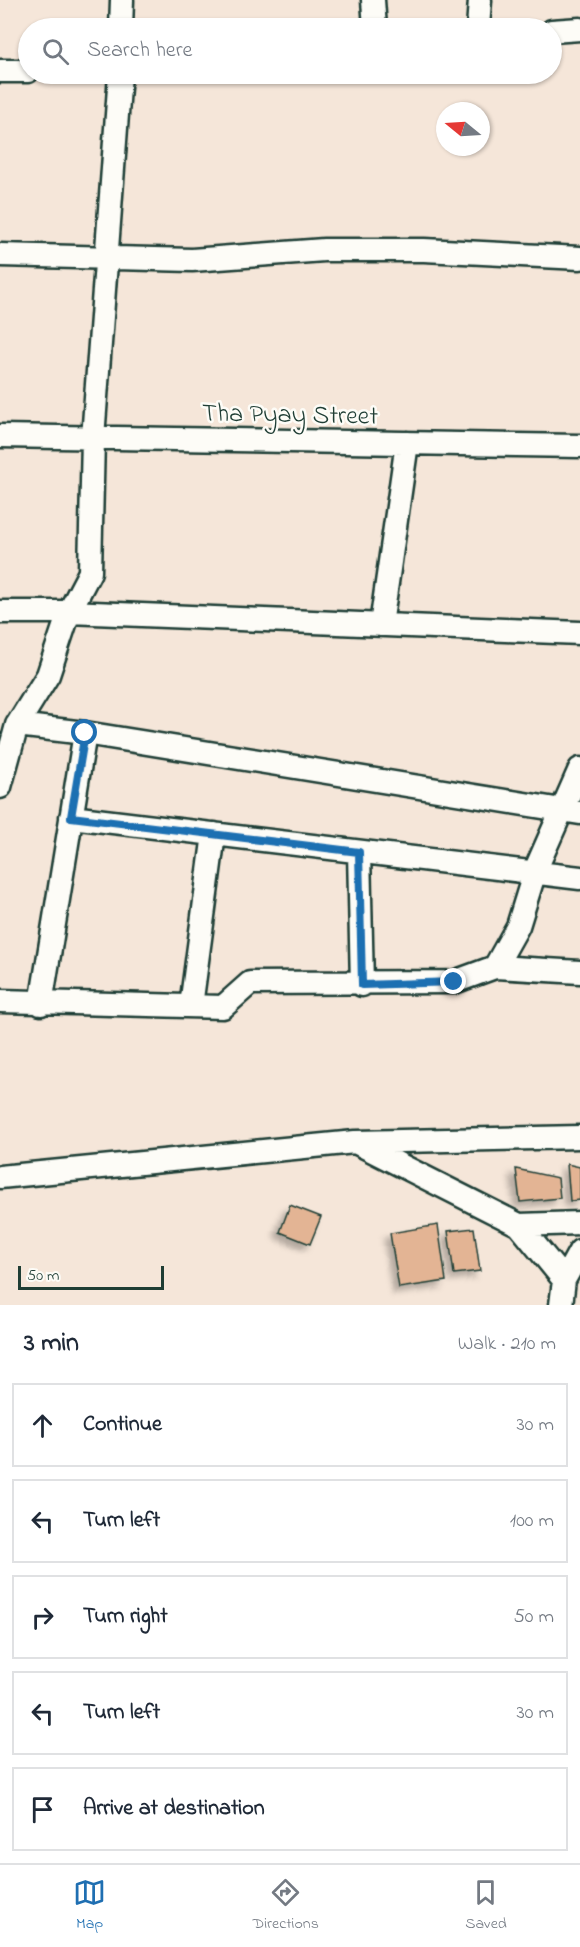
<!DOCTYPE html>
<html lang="en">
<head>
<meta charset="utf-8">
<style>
  body { margin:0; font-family:"Indie Flower",sans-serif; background:#f2f2f3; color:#1f2937 }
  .compass { position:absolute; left:436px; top:102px; width:54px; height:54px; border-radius:50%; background:#fff; box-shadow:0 2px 4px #0004; rotate:288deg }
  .scale { position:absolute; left:18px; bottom:15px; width:146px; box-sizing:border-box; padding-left:6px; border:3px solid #1f3d34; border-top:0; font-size:16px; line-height:21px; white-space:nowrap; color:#1f3d34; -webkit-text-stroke:4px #fdfcf7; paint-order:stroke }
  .stop { position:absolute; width:18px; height:18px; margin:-14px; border:4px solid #1f6fb2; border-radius:50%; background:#fff }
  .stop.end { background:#1f6fb2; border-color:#fff; box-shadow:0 2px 6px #0008 }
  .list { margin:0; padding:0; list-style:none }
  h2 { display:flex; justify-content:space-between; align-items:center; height:78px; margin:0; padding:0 24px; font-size:26px }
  h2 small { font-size:20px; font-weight:400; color:#747a83 }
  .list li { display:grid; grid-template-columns:39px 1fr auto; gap:18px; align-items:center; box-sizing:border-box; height:84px; margin:0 12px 12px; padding:0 12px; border:2px solid #e0e1e3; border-radius:0px }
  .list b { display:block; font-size:22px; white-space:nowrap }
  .list em { font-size:20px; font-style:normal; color:#747a83 }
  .icon { flex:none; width:33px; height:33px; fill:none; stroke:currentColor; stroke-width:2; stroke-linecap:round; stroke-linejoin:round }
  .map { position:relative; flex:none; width:580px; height:1305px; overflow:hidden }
  .search { position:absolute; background:#fff; box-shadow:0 2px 4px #0004; left:18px; right:18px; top:18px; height:66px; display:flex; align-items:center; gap:15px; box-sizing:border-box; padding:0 21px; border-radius:33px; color:#747a83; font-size:22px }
  .sheet { height:558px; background:#fff }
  nav { display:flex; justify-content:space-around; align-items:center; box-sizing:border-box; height:84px; border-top:2px solid #e0e1e3; background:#fff; font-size:16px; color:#747a83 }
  nav a { display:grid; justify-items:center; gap:3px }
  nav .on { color:#1f6fb2 }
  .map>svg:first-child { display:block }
  .building { fill:#e3b494; stroke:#1f3d34; stroke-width:1.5; filter:url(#shadow) }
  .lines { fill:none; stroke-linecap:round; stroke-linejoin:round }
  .minor-casing { stroke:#1f3d34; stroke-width:27 }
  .minor { stroke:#fdfcf7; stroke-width:22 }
  .route { stroke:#1f6fb2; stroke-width:8 }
  .labels { text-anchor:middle; stroke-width:5; stroke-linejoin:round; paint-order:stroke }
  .street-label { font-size:26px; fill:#1f3d34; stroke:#fdfcf7 }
</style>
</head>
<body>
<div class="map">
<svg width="580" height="1305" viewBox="0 0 580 1305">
  <defs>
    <filter id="shadow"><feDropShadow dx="-5.5" dy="5.5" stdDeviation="3" flood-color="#0004"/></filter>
  </defs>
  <rect width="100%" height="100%" fill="#f5e6d9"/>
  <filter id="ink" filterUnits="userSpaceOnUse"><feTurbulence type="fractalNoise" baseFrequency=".0167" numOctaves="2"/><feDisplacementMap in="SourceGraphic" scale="12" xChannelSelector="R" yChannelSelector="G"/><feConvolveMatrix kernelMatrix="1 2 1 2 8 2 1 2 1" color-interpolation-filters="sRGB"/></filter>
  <g filter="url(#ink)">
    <path class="building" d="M567 1164 580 1167V1200L570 1201Z
      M516 1169 558 1178 560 1198 520 1202Z
      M290 1205 321 1217 310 1244 280 1232Z
      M438 1225 446 1281 399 1288 390 1233Z
      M474 1228 480 1271 454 1274 448 1231Z"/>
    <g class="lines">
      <g class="minor-casing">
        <path id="minor" d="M373 0 375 28
          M121 28 122 0
          M478 28 480 0
          M552 31 580 29
          M0 71H28
          M0 255 192 260 324 250H424L580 258
          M0 436 580 446
          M0 612H69L580 633
          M381 625 407 443
          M17 725 85 733 580 813
          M0 787 17 725 48 675 69 612 90 572 93 438 120 74
          M71 817 580 878
          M359 852 362 985
          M495 967 580 972
          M0 1001 223 1007 250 983 454 982 495 967 518 926 535 871 580 769
          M41 1004 85 733
          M191 1006 214 834
          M0 1177 355 1142
          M519 1225 580 1223
          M564 1280 519 1225 355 1142 580 1137
          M561 1305 564 1280 580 1251"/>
      </g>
      <use href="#minor" class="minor"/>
    </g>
  </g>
  <g class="lines" filter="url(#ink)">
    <path class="route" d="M85 733 71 817 359 852 362 985 454 982"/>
  </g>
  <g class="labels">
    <g class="street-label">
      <text transform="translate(290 413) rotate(1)" y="9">Tha Pyay Street</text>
    </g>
  </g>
</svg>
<svg class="compass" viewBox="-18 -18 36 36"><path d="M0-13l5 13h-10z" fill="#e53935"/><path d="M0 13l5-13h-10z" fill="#747a83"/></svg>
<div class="scale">50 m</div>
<div class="stop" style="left:85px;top:733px"></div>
<div class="stop end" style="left:454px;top:982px"></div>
<div class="search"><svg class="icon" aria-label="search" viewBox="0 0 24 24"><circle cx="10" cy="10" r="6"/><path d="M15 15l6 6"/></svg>Search here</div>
</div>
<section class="sheet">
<h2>3 min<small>Walk · 210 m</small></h2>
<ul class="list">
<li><svg class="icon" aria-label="ahead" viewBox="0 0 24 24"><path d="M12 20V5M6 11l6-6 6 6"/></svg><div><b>Continue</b></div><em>30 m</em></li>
<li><svg class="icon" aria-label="left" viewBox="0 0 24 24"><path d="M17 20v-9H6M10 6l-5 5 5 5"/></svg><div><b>Turn left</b></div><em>100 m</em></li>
<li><svg class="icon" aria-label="right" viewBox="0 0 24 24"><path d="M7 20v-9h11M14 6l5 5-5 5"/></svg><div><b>Turn right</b></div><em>50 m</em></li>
<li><svg class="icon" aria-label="left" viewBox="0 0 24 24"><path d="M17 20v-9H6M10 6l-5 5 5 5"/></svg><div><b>Turn left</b></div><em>30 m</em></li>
<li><svg class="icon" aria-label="arrive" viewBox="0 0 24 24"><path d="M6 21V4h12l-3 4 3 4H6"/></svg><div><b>Arrive at destination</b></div></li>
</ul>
</section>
<nav>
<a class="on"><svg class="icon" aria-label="map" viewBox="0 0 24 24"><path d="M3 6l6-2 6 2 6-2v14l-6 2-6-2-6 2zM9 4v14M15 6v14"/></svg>Map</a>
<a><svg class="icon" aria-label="directions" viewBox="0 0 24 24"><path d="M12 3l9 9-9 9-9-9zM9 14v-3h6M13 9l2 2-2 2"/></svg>Directions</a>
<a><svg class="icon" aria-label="saved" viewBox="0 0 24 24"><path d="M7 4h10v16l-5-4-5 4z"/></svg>Saved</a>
</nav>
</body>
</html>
